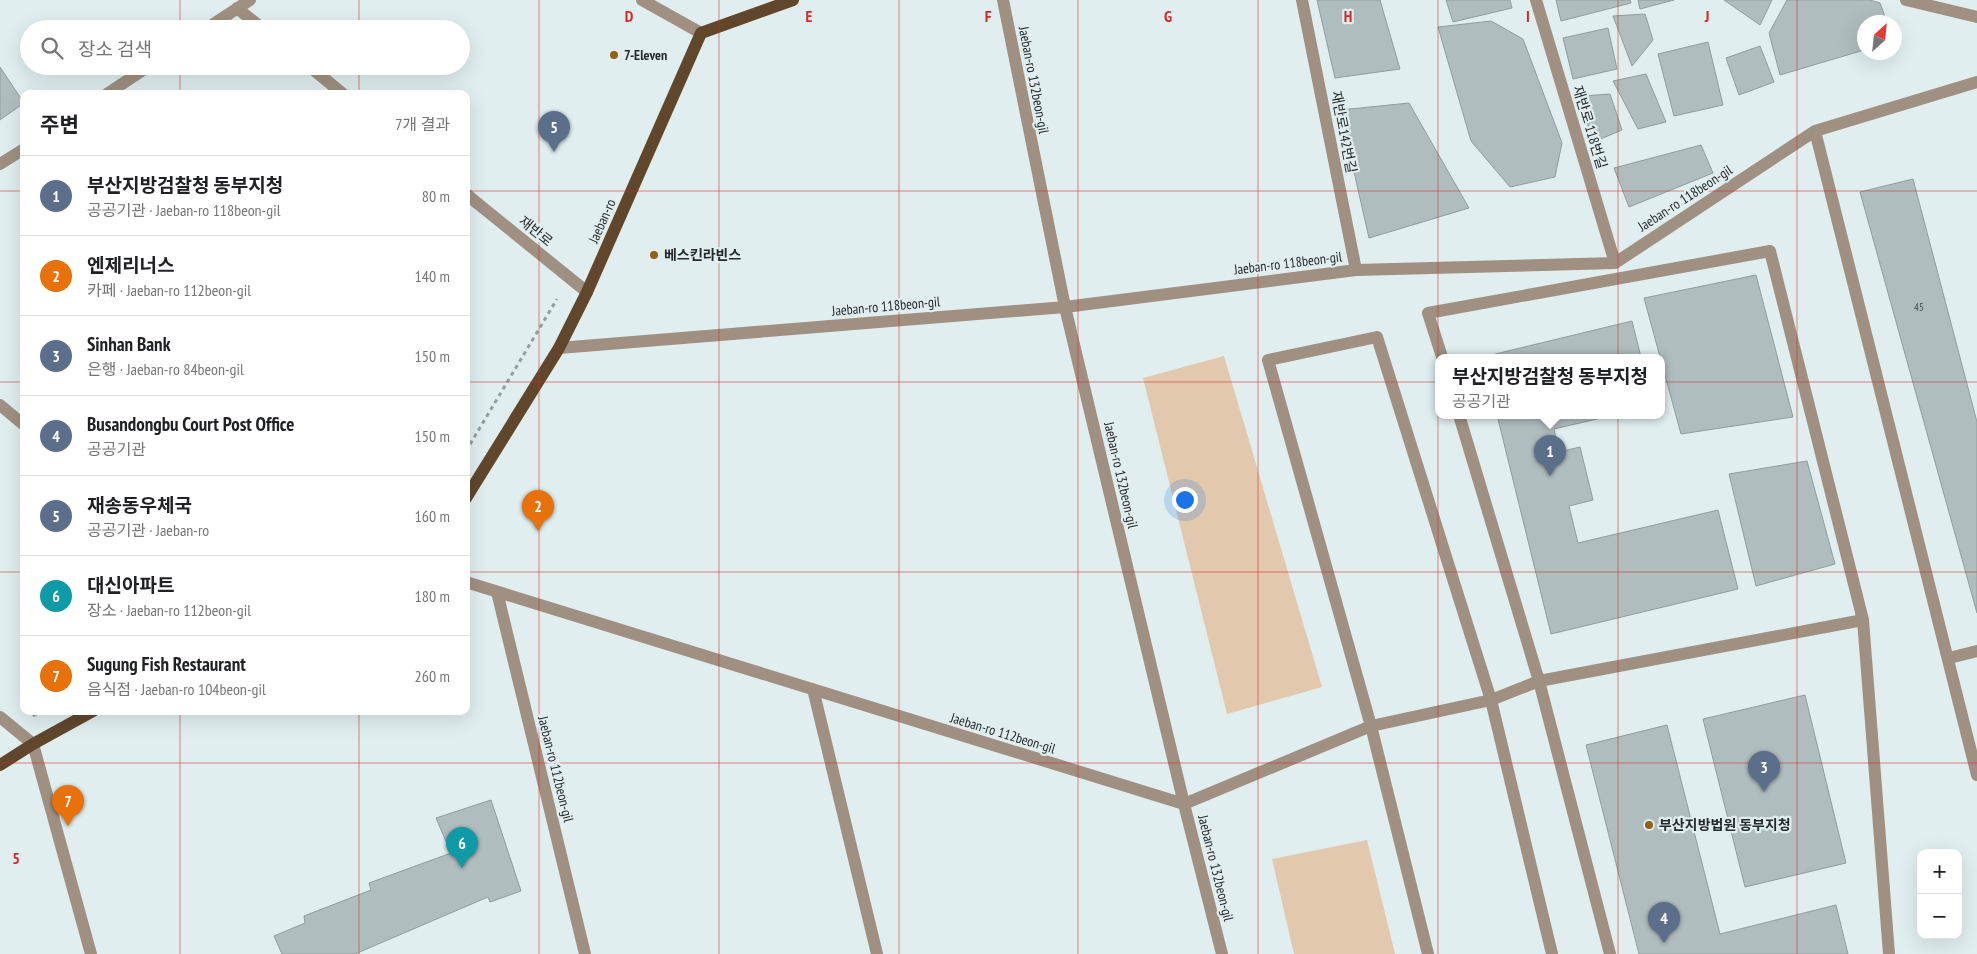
<!DOCTYPE html>
<html lang="ko">
<head>
<meta charset="utf-8">
<style>
  body { margin:0; font-family:"PT Sans Narrow","Noto Sans KR",sans-serif; background:#f6f6f6; color:#202124 }
  .controls { position:absolute; right:15px; bottom:15px; display:grid; overflow:hidden; border-radius:10px; box-shadow:0 5px 20px #0002 }
  .controls button { width:45px; height:45px; display:grid; place-items:center; padding:0; border:0; border-bottom:1px solid #e0e0e0; background:#fff; color:#202124; font:25px sans-serif }
  .compass { position:absolute; left:1857px; top:15px; width:45px; height:45px; border-radius:50%; background:#fff; box-shadow:0 5px 20px #0002; rotate:27deg }
  .you { position:absolute; left:1184px; top:499px; width:18px; height:18px; margin:-12px; border:4px solid #fff; border-radius:50%; background:#1a73e8; box-shadow:0 0 0 8px #1a73e833 }
  .badge { display:grid; place-items:center; width:32px; height:32px; border-radius:50%; background:#966017; color:#fff; font-size:16px; font-weight:700 }
  .pin { position:absolute; translate:-50% -41px; filter:drop-shadow(0 1px 2px #0008) }
  .pin::after { content:''; position:absolute; top:26px; width:18px; height:15px; background:inherit; clip-path:polygon(0 0,100% 0,50% 100%) }
  .popup { position:absolute; left:1435px; top:354px; width:230px; height:65px; box-sizing:border-box; display:grid; place-content:center; border-radius:10px; background:#fff; filter:drop-shadow(0 1px 4px #0005); font-size:16px; white-space:nowrap; color:#757577 }
  .popup b { font-size:19px; color:#202124 }
  .popup::after { content:''; position:absolute; left:50%; top:100%; margin-left:-10px; border:10px solid transparent; border-top-color:#fff }
  .list { margin:0; padding:0; list-style:none }
  h2 { display:flex; justify-content:space-between; align-items:center; height:65px; margin:0; padding:0 20px; font-size:21px }
  h2 small { font-size:16px; font-weight:400; color:#757577 }
  .list li { display:grid; grid-template-columns:32px 1fr auto; gap:15px; align-items:center; box-sizing:border-box; height:80px; padding:0 20px; border-top:1px solid #e0e0e0 }
  .list b { display:block; font-size:19px; white-space:nowrap }
  .list p { margin:0; font-size:16px; white-space:nowrap; color:#757577 }
  .list em { font-size:16px; font-style:normal; color:#757577 }
  .icon { flex:none; width:28px; height:28px; fill:none; stroke:currentColor; stroke-width:2; stroke-linecap:round; stroke-linejoin:round }
  .map { position:relative; flex:none; width:1977px; height:954px; overflow:hidden }
  .search { position:absolute; background:#fff; box-shadow:0 5px 20px #0002; left:20px; top:20px; width:450px; height:55px; display:flex; align-items:center; gap:12px; box-sizing:border-box; padding:0 18px; border-radius:28px; color:#757577; font-size:19px }
  .panel { position:absolute; background:#fff; box-shadow:0 5px 20px #0002; left:20px; top:90px; width:450px; height:625px; border-radius:10px }
  .map>svg:first-child { display:block }
  .green { fill:#e2c8ad }
  .building { fill:#b0bdbf; stroke:#909d9e }
  .lines { fill:none; stroke-linecap:round; stroke-linejoin:round }
  .path { stroke:#939e9f; stroke-width:3; stroke-dasharray:4 4; stroke-linecap:butt }
  .minor { stroke:#9f9081; stroke-width:12 }
  .major { stroke:#60472c; stroke-width:12 }
  .grid { fill:none; stroke:#d62828; stroke-width:1; stroke-opacity:0.55 }
  .poi-dot { fill:#966017; stroke:#e0eeef; stroke-width:2 }
  .labels { text-anchor:middle; stroke-width:4.5; stroke-linejoin:round; paint-order:stroke }
  .number-label { font-size:11px; fill:#484f50 }
  .poi-label { font-size:14px; font-weight:bold; fill:#252a2b; stroke:#e0eeef; text-anchor:start }
  .street-label { font-size:14px; fill:#252a2b; stroke:#e0eeef }
  .grid-label { font-size:16px; text-anchor:middle; font-weight:bold; fill:#d62828; stroke:#e0eeef; stroke-width:4.5; stroke-linejoin:round; paint-order:stroke }
</style>
</head>
<body>
<div class="map">
<svg width="1977" height="954" viewBox="0 0 1977 954">
  <rect width="100%" height="100%" fill="#e0eeef"/>
  <path class="green" d="M1224 356 1322 687 1227 714 1143 378Z
    M1367 840 1395 954H1294L1272 859Z"/>
  <path class="building" d="M1317 0H1380L1400 69 1335 78Z
    M1446 0H1510L1512 8 1453 22Z
    M1556 0H1630L1631 3 1561 21Z
    M1638 0H1674L1640 9Z
    M1724 0H1772L1760 25Z
    M1787 0H1870L1880 3 1887 22H1864V50L1780 75 1769 33Z
    M1645 14 1653 40 1632 66 1613 16Z
    M1491 21 1523 39 1562 143 1555 177 1510 187 1471 141 1438 27Z
    M1608 28 1617 69 1573 79 1563 38Z
    M1708 42 1723 105 1674 116 1658 54Z
    M1760 46 1774 82 1739 95 1726 58Z
    M0 67 24 103 0 120Z
    M1646 74 1666 122 1638 129 1613 81Z
    M1610 94 1622 130 1591 143 1583 96Z
    M1409 103 1469 208 1369 238 1340 110Z
    M1701 145 1713 173 1629 207 1614 168Z
    M1913 179 1977 422V613L1860 192Z
    M1756 275 1793 417 1681 434 1644 298Z
    M1632 321 1641 357H1483Z
    M1497 415H1614L1554 429 1559 452 1580 447 1593 500 1569 506 1578 543 1718 510 1738 589 1551 634Z
    M1807 461 1835 564 1756 586 1729 474Z
    M1805 695 1846 863 1745 887 1703 719Z
    M1667 725 1720 934 1836 905 1848 954H1639L1586 745Z
    M491 800 521 891 490 902 488 897 355 954H282L274 936 305 923 304 916 371 890 369 883 451 853 436 818Z"/>
  <g class="lines">
    <path class="path" d="M466 451 557 299
      M33 716 41 711"/>
    <path class="minor" d="M642 0 701 33
      M1003 0 1065 307 1184 804 1222 954
      M1302 0 1356 270
      M1536 0 1615 263
      M1906 0 1977 17
      M237 8 263 29
      M206 29 250 0
      M309 66 343 94
      M107 94 149 66
      M1815 131 1977 775
      M0 164 24 149
      M466 194 587 292
      M559 348 1065 307 1356 270 1615 263 1815 131 1977 82
      M1442 357 1428 313 1770 251 1863 620 1889 954
      M0 405 24 425
      M1459 415 1539 681 1610 954
      M466 582 1184 804 1371 726 1491 700 1539 681 1863 620
      M497 592 585 954
      M1949 658 1977 651
      M813 689 877 954
      M0 717 33 744 91 954
      M1428 954 1371 726 1268 360 1377 337 1491 700 1552 954"/>
    <path class="major" d="M466 498 559 348 587 292 701 33 793 0
      M0 765 33 744 93 711"/>
  </g>
  <path class="grid" d="M180 0V29M359 0V29M539 0V954M719 0V954M899 0V954M1078 0V954M1258 0V954M1438 0V954M1618 0V954M1797 0V954M180 66V94M359 66V94M0 191H24M466 191H1977M0 382H24M466 382H1977M0 572H24M466 572H1977M180 711V954M359 711V954M0 763H1977"/>
  <g class="poi-dot">
    <circle cx="614" cy="55" r="5"/>
    <circle cx="654" cy="255" r="5"/>
    <circle cx="1649" cy="825" r="5"/>
  </g>
  <g class="labels">
    <g class="number-label">
      <text x="1919" y="311">45</text>
    </g>
    <g class="poi-label">
      <text x="624" y="60">7-Eleven</text>
      <text x="664" y="260">베스킨라빈스</text>
      <text x="1659" y="830">부산지방법원 동부지청</text>
    </g>
    <g class="street-label">
      <text transform="translate(1034 80) rotate(79)" y="5">Jaeban-ro 132beon-gil</text>
      <text transform="translate(1590 127) rotate(73)" y="5">재반로 118번길</text>
      <text transform="translate(1344 132) rotate(79)" y="5">재반로142번길</text>
      <text transform="translate(1685 198) rotate(-33)" y="5">Jaeban-ro 118beon-gil</text>
      <text transform="translate(602 221) rotate(-66)" y="5">Jaeban-ro</text>
      <text transform="translate(536 231) rotate(39)" y="5">재반로</text>
      <text transform="translate(1288 263) rotate(-7)" y="5">Jaeban-ro 118beon-gil</text>
      <text transform="translate(886 306) rotate(-5)" y="5">Jaeban-ro 118beon-gil</text>
      <text transform="translate(1121 475) rotate(77)" y="5">Jaeban-ro 132beon-gil</text>
      <text transform="translate(1003 733) rotate(17)" y="5">Jaeban-ro 112beon-gil</text>
      <text transform="translate(556 769) rotate(76)" y="5">Jaeban-ro 112beon-gil</text>
      <text transform="translate(1216 868) rotate(76)" y="5">Jaeban-ro 132beon-gil</text>
    </g>
  </g>
  <g class="grid-label">
    <text x="629" y="22">D</text>
    <text x="809" y="22">E</text>
    <text x="988" y="22">F</text>
    <text x="1168" y="22">G</text>
    <text x="1348" y="22">H</text>
    <text x="1528" y="22">I</text>
    <text x="1707" y="22">J</text>
    <text x="16" y="864">5</text>
  </g>
</svg>
<div class="controls">
<button>+</button>
<button>−</button>
</div>
<svg class="compass" viewBox="-18 -18 36 36"><path d="M0-13l5 13h-10z" fill="#e53935"/><path d="M0 13l5-13h-10z" fill="#757577"/></svg>
<div class="you"></div>
<div class="pin badge" style="left:1550px;top:476px;background:#5c6f8a">1</div>
<div class="popup"><b>부산지방검찰청 동부지청</b>공공기관</div>
<div class="pin badge" style="left:538px;top:531px;background:#e8710a">2</div>
<div class="pin badge" style="left:1764px;top:792px;background:#5c6f8a">3</div>
<div class="pin badge" style="left:1664px;top:943px;background:#5c6f8a">4</div>
<div class="pin badge" style="left:554px;top:152px;background:#5c6f8a">5</div>
<div class="pin badge" style="left:462px;top:868px;background:#0f9aa8">6</div>
<div class="pin badge" style="left:68px;top:826px;background:#e8710a">7</div>
<div class="search"><svg class="icon" aria-label="search" viewBox="0 0 24 24"><circle cx="10" cy="10" r="6"/><path d="M15 15l6 6"/></svg>장소 검색</div>
<section class="panel">
<h2>주변<small>7개 결과</small></h2>
<ul class="list">
<li><span class="badge" style="background:#5c6f8a">1</span><div><b>부산지방검찰청 동부지청</b><p>공공기관 · Jaeban-ro 118beon-gil</p></div><em>80 m</em></li>
<li><span class="badge" style="background:#e8710a">2</span><div><b>엔제리너스</b><p>카페 · Jaeban-ro 112beon-gil</p></div><em>140 m</em></li>
<li><span class="badge" style="background:#5c6f8a">3</span><div><b>Sinhan Bank</b><p>은행 · Jaeban-ro 84beon-gil</p></div><em>150 m</em></li>
<li><span class="badge" style="background:#5c6f8a">4</span><div><b>Busandongbu Court Post Office</b><p>공공기관</p></div><em>150 m</em></li>
<li><span class="badge" style="background:#5c6f8a">5</span><div><b>재송동우체국</b><p>공공기관 · Jaeban-ro</p></div><em>160 m</em></li>
<li><span class="badge" style="background:#0f9aa8">6</span><div><b>대신아파트</b><p>장소 · Jaeban-ro 112beon-gil</p></div><em>180 m</em></li>
<li><span class="badge" style="background:#e8710a">7</span><div><b>Sugung Fish Restaurant</b><p>음식점 · Jaeban-ro 104beon-gil</p></div><em>260 m</em></li>
</ul>
</section>
</div>
</body>
</html>
